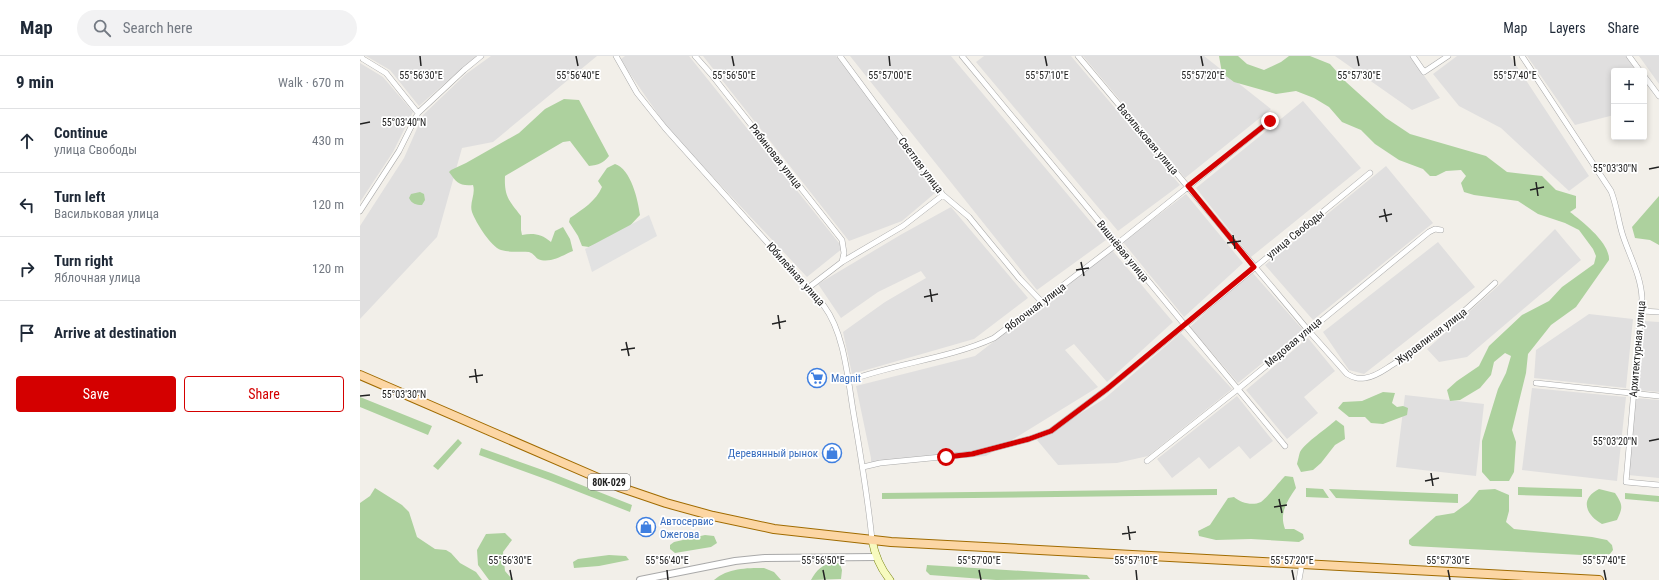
<!DOCTYPE html>
<html lang="en">
<head>
<meta charset="utf-8">
<style>
  body { margin:0; font-family:"Roboto Condensed",sans-serif; background:#f2f2f3; color:#1f2937 }
  .controls { position:absolute; right:12px; top:12px; display:grid; overflow:hidden; border-radius:4px; box-shadow:0 2px 6px #0003 }
  .controls button { width:36px; height:36px; display:grid; place-items:center; padding:0; border:0; border-bottom:1px solid #e0e1e3; background:#fff; color:#1f2937; font:20px sans-serif }
  .stop { position:absolute; width:12px; height:12px; margin:-9px; border:3px solid #d40000; border-radius:50%; background:#fff }
  .stop.end { background:#d40000; border-color:#fff; box-shadow:0 1px 4px #0008 }
  .list { margin:0; padding:0; list-style:none }
  h2 { display:flex; justify-content:space-between; align-items:center; height:52px; margin:0; padding:0 16px; font-size:17px }
  h2 small { font-size:13px; font-weight:400; color:#747a83 }
  .list li { display:grid; grid-template-columns:26px 1fr auto; gap:12px; align-items:center; box-sizing:border-box; height:64px; padding:0 16px; border-top:1px solid #e0e1e3 }
  .list b { display:block; font-size:15px; white-space:nowrap }
  .list p { margin:0; font-size:13px; white-space:nowrap; color:#747a83 }
  .list em { font-size:13px; font-style:normal; color:#747a83 }
  .actions { display:flex; gap:8px; padding:12px 16px }
  .actions a { flex:1; padding:9px 0; border:1px solid #d40000; border-radius:4px; text-align:center; font-size:14px; color:#d40000 }
  .actions .main { background:#d40000; color:#fff }
  .icon { flex:none; width:22px; height:22px; fill:none; stroke:currentColor; stroke-width:2; stroke-linecap:round; stroke-linejoin:round }
  .map { position:relative; flex:none; width:1299px; height:524px; overflow:hidden }
  header { display:flex; align-items:center; gap:24px; box-sizing:border-box; height:56px; padding:0 20px; background:#fff; border-bottom:1px solid #e0e1e3 }
  header strong { font-size:19px }
  nav { display:flex; gap:22px; margin-inline-start:auto; font-size:14px }
  .search { width:280px; height:36px; background:#f2f2f3; display:flex; align-items:center; gap:10px; box-sizing:border-box; padding:0 14px; border-radius:22px; color:#747a83; font-size:15px }
  main { display:flex }
  aside { flex:1; background:#fff }
  .map>svg:first-child { display:block }
  .residential { fill:#e0dfdf }
  .forest { fill:#add19e }
  .parking { fill:#e2e2e2 }
  .lines { fill:none; stroke-linecap:round; stroke-linejoin:round }
  .minor-casing { stroke:#a9a9a9; stroke-width:6 }
  .tertiary-casing { stroke:#a9a9a9; stroke-width:8 }
  .secondary-casing { stroke:#707d05; stroke-width:8 }
  .primary-casing { stroke:#a06b00; stroke-width:10 }
  .minor { stroke:#fff; stroke-width:5 }
  .tertiary { stroke:#fff; stroke-width:6 }
  .secondary { stroke:#f7fabf; stroke-width:7 }
  .primary { stroke:#fcd6a4; stroke-width:8 }
  .route { stroke:#d40000; stroke-width:5 }
  .ticks { fill:none; stroke:#222; stroke-width:1.5 }
  .labels { text-anchor:middle; stroke-width:3.5; stroke-linejoin:round; paint-order:stroke }
  .shield { fill:#fff; stroke:#646464; stroke-width:1 }
  .shield-label { font-size:10px; font-weight:bold; fill:#222 }
  .street-label { font-size:11px; fill:#222; stroke:#fff }
  .shop-label { font-size:11px; fill:#366cbe; stroke:#fff; text-anchor:start }
  .ticks-label { font-size:10px; text-anchor:middle; fill:#222; stroke:#fff; stroke-width:3.5; stroke-linejoin:round; paint-order:stroke }
</style>
</head>
<body>
<header>
<strong>Map</strong>
<div class="search"><svg class="icon" aria-label="search" viewBox="0 0 24 24"><circle cx="10" cy="10" r="6"/><path d="M15 15l6 6"/></svg>Search here</div>
<nav><a>Map</a><a>Layers</a><a>Share</a></nav>
</header>
<main>
<aside>
<h2>9 min<small>Walk · 670 m</small></h2>
<ul class="list">
<li><svg class="icon" aria-label="ahead" viewBox="0 0 24 24"><path d="M12 20V5M6 11l6-6 6 6"/></svg><div><b>Continue</b><p>улица Свободы</p></div><em>430 m</em></li>
<li><svg class="icon" aria-label="left" viewBox="0 0 24 24"><path d="M17 20v-9H6M10 6l-5 5 5 5"/></svg><div><b>Turn left</b><p>Васильковая улица</p></div><em>120 m</em></li>
<li><svg class="icon" aria-label="right" viewBox="0 0 24 24"><path d="M7 20v-9h11M14 6l5 5-5 5"/></svg><div><b>Turn right</b><p>Яблочная улица</p></div><em>120 m</em></li>
<li><svg class="icon" aria-label="arrive" viewBox="0 0 24 24"><path d="M6 21V4h12l-3 4 3 4H6"/></svg><div><b>Arrive at destination</b></div></li>
</ul>
<div class="actions"><a class="main">Save</a><a>Share</a></div>
</aside>
<div class="map">
<svg width="1299" height="524" viewBox="0 0 1299 524">
  <rect width="100%" height="100%" fill="#f2efe9"/>
  <path class="residential" d="M6 0H116L59 50 30 14Z
    M131 0H237L133 86 102 92 77 181 0 263V170L44 102 63 59 106 18Z
    M265 0H329L483 192 447 221 309 74 268 15 261 3Z
    M343 0H476L581 132 542 165 489 185Z
    M490 0H591L746 184 677 234Z
    M624 0H711L820 129 758 175 616 6Z
    M723 0H844L911 53 825 122Z
    M975 0H1050L1080 42 1052 54Z
    M1097 0H1150L1229 120 1209 135 1141 72 1099 50 1073 18Z
    M1167 0H1266L1276 15H1254V59L1215 69Z
    M1279 0H1299V28Z
    M0 7 23 21 53 56 33 96 0 146Z
    M943 45 1001 112 891 201 836 132Z
    M1026 110 1073 167 953 264 905 209Z
    M826 138 883 207 824 261 763 186Z
    M591 151 668 242 614 283 492 318 483 276 525 246 566 222 561 215 518 236 481 262 458 228 542 178Z
    M1195 173 1221 204 1107 301 1079 306 1067 293 1138 230Z
    M1078 186 1115 231 1004 318 989 314 963 276Z
    M752 194 813 266 747 326 714 288 705 294 738 331 626 400 511 409V402L496 330 615 300Z
    M891 215 943 274 878 327 830 271Z
    M1229 258 1273 263 1266 332 1174 322 1176 294Z
    M1284 265 1299 266V336L1277 334Z
    M821 277 872 333 788 400 757 407 698 409 677 384 744 343Z
    M948 282 975 315 944 341 958 357 927 383 886 334Z
    M1172 332 1266 341 1257 425 1162 414Z
    M1045 339 1124 348 1116 420 1036 411Z
    M877 340 913 385 890 403 879 390 849 413 839 401 812 422 797 403Z
    M1276 342 1299 344V422L1268 419Z"/>
  <path class="forest" d="M859 0H878L887 8 904 14 921 6 929 0H950L970 8 986 26 1026 62 1050 78 1126 100 1147 116 1182 120 1196 134 1216 140V152L1210 156C1223 166 1250 187 1249 204L1216 251 1191 269 1168 298 1166 317 1152 374 1156 386 1154 416 1149 425H1130L1122 416V385L1138 333 1146 317 1151 300 1145 297 1134 306 1131 319 1120 332 1100 344 1090 345 1087 334 1097 325 1119 310 1129 290 1162 259 1189 245 1202 231 1234 208 1236 200 1233 193 1219 174 1205 167 1178 158 1158 145 1114 139 1104 136 1101 127 1106 120 1101 114 1086 115 1076 120H1070L1063 113 1039 104 1015 88 1001 74 982 66 969 51 954 42 936 35 916 38 874 26 862 17Z
    M204 43 219 44 249 100C243 107 239 109 229 110L210 85 203 86 145 120C144 140 149 145 161 160V174L162 179C174 177 181 178 191 186L195 175 203 171 210 183 213 195C203 199 190 208 178 203 175 201 173 197 169 196 160 195 150 197 141 194 131 191 116 167 112 156 109 147 116 138 113 129 99 130 97 127 89 116L91 114 106 107 159 77 185 53Z
    M255 108C271 113 278 144 280 159L265 175 229 191 222 190 218 180 209 166 210 162C223 153 236 145 242 131L238 125 247 112Z
    M60 136 64 138 65 144 62 149C56 149 52 148 49 142L51 138Z
    M1299 140V189L1290 184 1275 182 1272 171Z
    M1023 336 1035 337 1032 347 1037 351 1043 350 1048 352 1047 359 1023 368 1011 367 1005 361H989L978 352 983 346 1002 345Z
    M0 341 72 370 68 379 0 351Z
    M976 364 984 370 985 383 975 389 961 407 953 414 941 416 937 408C938 404 939 399 940 396 946 386 966 373 976 364Z
    M98 383 102 387 78 414 73 410Z
    M121 392 191 417 272 449 270 456 188 424 119 399Z
    M925 420 933 421 936 432C927 445 919 457 925 473H934L943 478 944 483 939 486 891 483 856 484 839 480 838 475 850 469 868 442 874 441C881 447 892 450 901 446 906 443 919 426 925 420Z
    M1158 431 1222 433V441L1158 439Z
    M15 432 42 449 49 456 57 481 75 493 86 494 91 497 100 507 116 516 122 524H0V447L10 440Z
    M946 432 963 433 969 442 946 441Z
    M857 433V439L522 443V437Z
    M969 433 1098 438V447L976 442Z
    M1135 433 1149 439V455L1146 466 1154 473 1232 481 1247 484 1252 489 1253 494 1250 498 1241 500 1052 490 1049 488V484L1076 460 1094 457 1109 446 1119 434Z
    M1239 433 1255 437C1263 449 1263 451 1257 464L1242 468C1226 459 1219 443 1239 433Z
    M1265 437 1299 440V446L1265 443Z
    M145 477 152 484 143 496 145 515 153 524H129L118 509 117 494 126 478Z
    M345 479 354 480 357 487 351 491 315 497 310 493V489L314 486Z
    M249 499 266 500 269 504 239 510 214 512 213 506 218 503Z
    M475 506 480 508 482 514 481 523 451 524C457 513 462 509 475 506Z
    M567 509 727 519 730 523 636 524 570 519 566 515Z
    M404 512 414 516 421 524H354C368 512 386 512 404 512Z"/>
  <path class="parking" d="M289 159 297 180 232 216 225 193Z"/>
  <g class="lines">
    <g class="minor-casing">
      <path id="minor" d="M1 0 3 3 26 17 58 57
        M256 0 277 37 305 72 464 250C485 278 488 326 494 360 501 402 508 442 512 484
        M335 0 351 18 482 184 484 197 482 206
        M480 0 583 139 609 161 659 222 682 246
        M602 0 925 390
        M718 0 948 274 987 318C994 322 998 323 1005 322 1015 321 1024 314 1032 309 1070 286 1103 257 1135 227
        M1053 0 1064 16 1088 0
        M1162 0 1251 135C1257 150 1258 165 1263 180 1270 201 1281 220 1282 242L1266 426 1299 429
        M1269 0 1280 15
        M1284 20 1299 40
        M0 155 39 95 58 57 104 14 121 0
        M448 232 482 206 543 170 583 139
        M1281 255 1299 256
        M488 325C536 307 588 303 634 282L757 188 910 65
        M1176 327 1299 340
        M787 405 878 333 1069 176 1075 173 1081 174
        M503 411 520 407 612 398 669 383 691 375 747 333 1010 117
        M939 524 942 507"/>
    </g>
    <g class="tertiary-casing">
      <path id="tertiary" d="M280 524 375 505 405 502 516 501"/>
    </g>
    <g class="secondary-casing">
      <path id="secondary" d="M512 484C515 500 520 512 530 524"/>
    </g>
    <g class="primary-casing">
      <path id="primary" d="M0 319 259 431 306 447 353 460 414 473 531 486 1239 524"/>
    </g>
    <use href="#minor" class="minor"/>
    <use href="#tertiary" class="tertiary"/>
    <use href="#secondary" class="secondary"/>
    <use href="#primary" class="primary"/>
  </g>
  <g class="lines">
    <path class="route" d="M586 401 612 398 669 383 691 375 747 333 894 211 828 130 910 65"/>
  </g>
  <path class="ticks" d="M60 0 61 10M216 0 218 10M372 0 374 10M529 0 530 10M685 0 687 10M841 0 843 10M997 0 999 10M1154 0 1155 10M0 68 10 66M1289 113 1299 111M1176 126 1178 140M1170 134 1184 131M1024 153 1027 166M1019 161 1032 158M873 179 875 193M867 187 881 185M721 206 724 220M716 214 729 212M570 233 572 246M564 241 578 238M418 259 420 273M412 268 426 265M266 286 269 300M261 294 275 292M115 313 117 327M109 321 123 319M0 340 10 339M1289 385 1299 383M1071 417 1073 430M1065 425 1079 422M919 443 922 457M914 451 927 449M768 470 770 484M762 478 776 476M150 514 152 524M307 514 308 524M463 514 465 524M619 514 621 524M776 514 777 524M932 514 934 524M1088 514 1090 524M1244 514 1246 524"/>
  <defs>
    <g id="supermarket-ring" transform="scale(1)"><circle r="9.5" fill="#fff" stroke="#3f7fe0" stroke-width="1.5"/><path d="M-6-5.5h2.5l.6 2H6L4.5 2H-2.5L-4.4-4H-6ZM-1.5 3.2a1.3 1.3 0 1 0 .1 0ZM3 3.2a1.3 1.3 0 1 0 .1 0Z" fill="#3f7fe0"/></g>
    <g id="shop-ring" transform="scale(1)"><circle r="9.5" fill="#fff" stroke="#3f7fe0" stroke-width="1.5"/><path d="M-5-2.5h2.3a2.7 3.5 0 0 1 5.4 0H5L5.5 6h-11ZM-1.5-2.5h3a1.5 2.3 0 0 0-3 0Z" fill="#3f7fe0"/></g>
  </defs>
  <g fill-rule="evenodd">
    <use href="#supermarket-ring" x="457" y="322"/>
    <use href="#shop-ring" x="472" y="397"/>
    <use href="#shop-ring" x="286" y="471"/>
  </g>
  <g class="labels">
    <rect class="shield" x="228" y="418" width="42" height="16" rx="3"/>
    <g class="shield-label">
      <text x="249" y="430">80К-029</text>
    </g>
    <g class="street-label">
      <text transform="translate(788 83) rotate(50)" y="4">Васильковая улица</text>
      <text transform="translate(416 100) rotate(52)" y="4">Рябиновая улица</text>
      <text transform="translate(561 109) rotate(53)" y="4">Светлая улица</text>
      <text transform="translate(935 178) rotate(-39)" y="4">улица Свободы</text>
      <text transform="translate(763 195) rotate(51)" y="4">Вишнёвая улица</text>
      <text transform="translate(436 218) rotate(48)" y="4">Юбилейная улица</text>
      <text transform="translate(675 251) rotate(-37)" y="4">Яблочная улица</text>
      <text transform="translate(1071 280) rotate(-37)" y="4">Журавлиная улица</text>
      <text transform="translate(933 286) rotate(-40)" y="4">Медовая улица</text>
      <text transform="translate(1277 293) rotate(-85)" y="4">Архитектурная улица</text>
    </g>
    <g class="shop-label">
      <text x="471" y="326">Magnit</text>
      <text x="458" y="401" text-anchor="end">Деревянный рынок</text>
      <text x="300" y="469">Автосервис<tspan x="300" dy="13">Ожегова</tspan></text>
    </g>
  </g>
  <g class="ticks-label">
    <text x="61" y="23">55°56'30"E</text>
    <text x="218" y="23">55°56'40"E</text>
    <text x="374" y="23">55°56'50"E</text>
    <text x="530" y="23">55°57'00"E</text>
    <text x="687" y="23">55°57'10"E</text>
    <text x="843" y="23">55°57'20"E</text>
    <text x="999" y="23">55°57'30"E</text>
    <text x="1155" y="23">55°57'40"E</text>
    <text x="44" y="70">55°03'40"N</text>
    <text x="1255" y="116">55°03'30"N</text>
    <text x="44" y="342">55°03'30"N</text>
    <text x="1255" y="389">55°03'20"N</text>
    <text x="150" y="508">55°56'30"E</text>
    <text x="307" y="508">55°56'40"E</text>
    <text x="463" y="508">55°56'50"E</text>
    <text x="619" y="508">55°57'00"E</text>
    <text x="776" y="508">55°57'10"E</text>
    <text x="932" y="508">55°57'20"E</text>
    <text x="1088" y="508">55°57'30"E</text>
    <text x="1244" y="508">55°57'40"E</text>
  </g>
</svg>
<div class="controls">
<button>+</button>
<button>−</button>
</div>
<div class="stop" style="left:586px;top:401px"></div>
<div class="stop end" style="left:910px;top:65px"></div>
</div>
</main>
</body>
</html>
